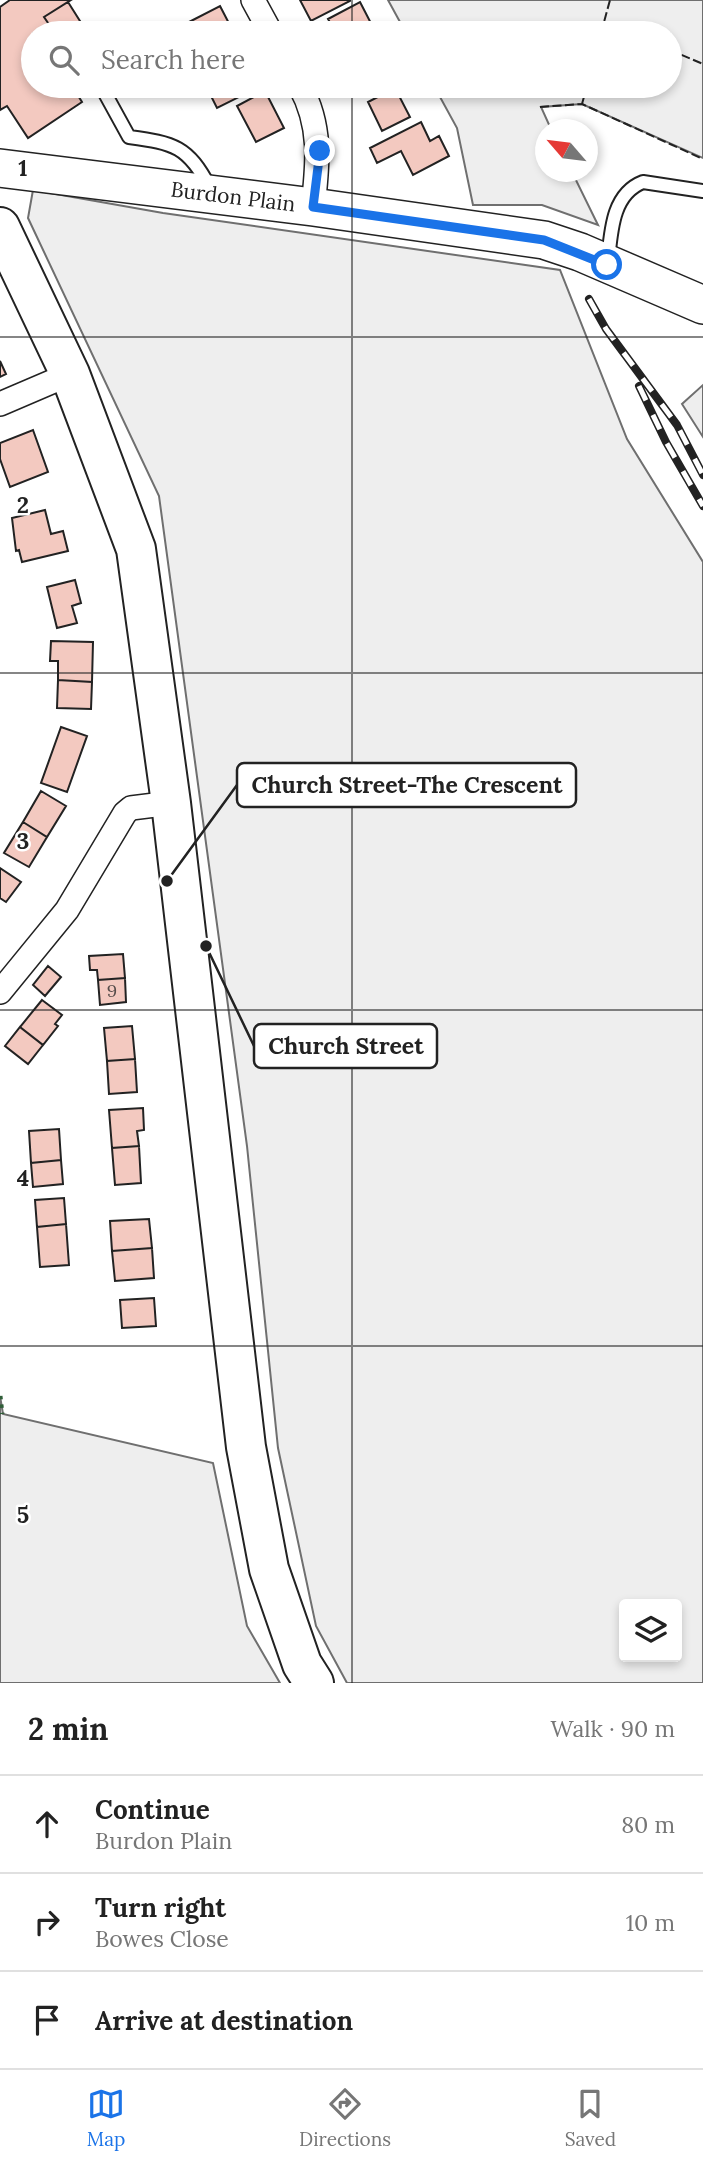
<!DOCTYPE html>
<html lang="en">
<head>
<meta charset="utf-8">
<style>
  body { margin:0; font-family:Lora,serif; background:#f2f2f2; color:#222 }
  .controls { position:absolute; right:21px; bottom:21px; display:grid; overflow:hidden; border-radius:7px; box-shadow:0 4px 10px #0003 }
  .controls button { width:63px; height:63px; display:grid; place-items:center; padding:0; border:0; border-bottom:2px solid #e0e0e0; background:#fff; color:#222; font:35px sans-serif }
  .compass { position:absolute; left:535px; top:119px; width:63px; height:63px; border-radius:50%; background:#fff; box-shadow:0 4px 10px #0003; rotate:298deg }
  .stop { position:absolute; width:21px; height:21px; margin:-16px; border:5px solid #1a73e8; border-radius:50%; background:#fff }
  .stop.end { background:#1a73e8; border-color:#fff; box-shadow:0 2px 7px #0008 }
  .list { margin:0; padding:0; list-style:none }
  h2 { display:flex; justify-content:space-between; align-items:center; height:91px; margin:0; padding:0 28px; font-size:30px }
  h2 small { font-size:23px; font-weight:400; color:#767676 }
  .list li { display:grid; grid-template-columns:46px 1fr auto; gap:21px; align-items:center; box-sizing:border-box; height:98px; padding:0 28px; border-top:2px solid #e0e0e0 }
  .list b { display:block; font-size:26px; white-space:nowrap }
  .list p { margin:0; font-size:23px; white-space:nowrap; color:#767676 }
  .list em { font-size:23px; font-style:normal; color:#767676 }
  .icon { flex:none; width:38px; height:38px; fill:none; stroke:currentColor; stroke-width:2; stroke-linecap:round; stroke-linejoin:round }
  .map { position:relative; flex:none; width:703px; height:1683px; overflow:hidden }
  .search { position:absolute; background:#fff; box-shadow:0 4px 10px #0003; left:21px; right:21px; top:21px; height:77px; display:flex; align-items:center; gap:18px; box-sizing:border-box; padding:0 24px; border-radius:38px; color:#767676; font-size:26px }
  .sheet { height:385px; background:#fff }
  nav { display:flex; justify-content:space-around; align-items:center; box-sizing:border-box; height:98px; border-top:2px solid #e0e0e0; background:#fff; font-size:19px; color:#767676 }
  nav a { display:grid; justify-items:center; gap:4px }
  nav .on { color:#1a73e8 }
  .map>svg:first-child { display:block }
  .green { fill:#eee; stroke:#6f6f6f; stroke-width:2; fill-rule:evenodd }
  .building { fill:#f3c9c0; stroke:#222; stroke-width:2 }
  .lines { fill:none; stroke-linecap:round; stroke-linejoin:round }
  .lane-casing { stroke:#222; stroke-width:16 }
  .street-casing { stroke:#222; stroke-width:26 }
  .primary-casing { stroke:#222; stroke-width:40 }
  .highway-casing { stroke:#222; stroke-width:42 }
  .lane { stroke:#fff; stroke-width:12 }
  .street { stroke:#fff; stroke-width:23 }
  .primary { stroke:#fff; stroke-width:37 }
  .highway { stroke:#fff; stroke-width:38 }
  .rail-casing { stroke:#222; stroke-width:8 }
  .rail { stroke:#fff; stroke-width:5; stroke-dasharray:16; stroke-linecap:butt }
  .hedge { stroke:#2f5e38; stroke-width:5; stroke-dasharray:3.5 5; stroke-linecap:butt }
  .fence { stroke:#222; stroke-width:2; stroke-dasharray:9 3.5; stroke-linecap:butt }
  .route { stroke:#1a73e8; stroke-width:9 }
  .grid { fill:none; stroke:#222; stroke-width:2; stroke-opacity:0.55 }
  .labels { text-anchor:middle; stroke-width:5; stroke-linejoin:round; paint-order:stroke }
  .number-label { font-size:18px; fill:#564c4a }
  .street-label { font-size:21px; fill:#222; stroke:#fff }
  .grid-label { font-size:23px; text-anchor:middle; font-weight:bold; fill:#222; stroke:#fff; stroke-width:5; stroke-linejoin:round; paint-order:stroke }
  .leader { fill:none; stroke:#222; stroke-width:2.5 }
  .callout-dot { fill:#222; stroke:#fff; stroke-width:2.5 }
  .callout { fill:#fff; stroke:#222; stroke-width:2.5 }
  .callout-label { font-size:23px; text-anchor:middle; font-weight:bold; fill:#222 }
</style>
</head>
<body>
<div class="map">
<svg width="703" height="1683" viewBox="0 0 703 1683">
  <rect width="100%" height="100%" fill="#fff"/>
  <path class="green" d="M388 0H703V158L582 104 541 107 551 129 546 130V172H572L598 225 542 205H473L457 128 434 86H670V33H406Z
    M33 190 163 213 560 270 627 439 703 562V1683H347L316 1626 278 1448 247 1146 159 496 28 218ZM624 1604H677V1657H624Z
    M703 385V437L682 404Z
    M0 1396 3 1414 213 1463 247 1626 280 1683H0Z"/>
  <path class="building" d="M10 0H71L44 17 55 33H33V86H72L82 102 28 138 7 106 0 110V7Z
    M300 0H350V1L311 21Z
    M68 2 85 29 79 33H55L44 17Z
    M360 2 376 33H336L328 19Z
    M220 6 234 33H195L189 22Z
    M206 86H261L217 108Z
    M352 86H377L357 96Z
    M395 88 410 117 382 131 368 102Z
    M265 91 284 128 256 142 237 106Z
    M421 122 430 141 439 136 449 156 413 175 401 151 377 163 370 148Z
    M0 361 6 374 0 377Z
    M33 430 48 472 10 487 0 459V443Z
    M45 510 51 534 63 531 68 551 22 562 19 550 16 551 12 518Z
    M75 580 81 603 72 606 77 623 57 628 47 587Z
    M51 641 93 642 92 682 58 680V661H50Z
    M58 680 92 682 91 709 57 708Z
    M61 727 87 736 67 792 41 783Z
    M41 791 66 806 47 837 23 822Z
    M23 822 47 837 29 867 4 853Z
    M0 868 21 882 6 902 0 898Z
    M123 954 125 978 98 980 97 970H90L89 956Z
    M48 966 61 977 45 996 33 985Z
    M125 978 126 1002 100 1005 98 980Z
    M42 1000 62 1015 55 1024 58 1026 43 1045 20 1027Z
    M132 1026 135 1059 107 1061 104 1028Z
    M20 1027 43 1045 28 1064 5 1046Z
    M135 1059 137 1092 109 1094 107 1061Z
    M143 1108 144 1130 137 1131 139 1146 112 1148 109 1110Z
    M59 1129 61 1160 31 1163 29 1131Z
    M139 1146 141 1183 115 1185 112 1148Z
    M61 1160 63 1184 33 1187 31 1163Z
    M64 1198 66 1224 37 1227 35 1200Z
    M149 1219 152 1248 112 1251 110 1221Z
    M66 1224 69 1265 40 1267 37 1227Z
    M152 1248 154 1278 115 1281 112 1251Z
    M154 1298 156 1326 122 1328 120 1300Z"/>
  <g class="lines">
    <g class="lane-casing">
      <path id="lane" d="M101 86 129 137C174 143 188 146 210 188
        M608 261C611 232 612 194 643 182L703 191"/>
    </g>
    <g class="street-casing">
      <path id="street" d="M253 0 271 33
        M300 86C322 126 318 163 313 207
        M0 404 70 374
        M0 992 67 910 125 813 131 808 171 803"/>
    </g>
    <g class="primary-casing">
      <path id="primary" d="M0 168 313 207 544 240 580 252 703 305"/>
    </g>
    <g class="highway-casing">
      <path id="highway" d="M0 227 70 374 136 549 171 803 246 1447 269 1569 302 1664 314 1683"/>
    </g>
    <use href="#lane" class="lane"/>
    <use href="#street" class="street"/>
    <use href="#primary" class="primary"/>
    <use href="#highway" class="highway"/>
    <g class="rail-casing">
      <path id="rail" d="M589 299 606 329 677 425 703 475
        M639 386 666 442 703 506"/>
    </g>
    <use href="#rail" class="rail"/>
    <path class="hedge" d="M0 1396 2 1414"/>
    <path class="fence" d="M604 22 630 33
      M601 33 610 0
      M670 50 703 64
      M582 104 587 86
      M540 107 582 104 703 159"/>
  </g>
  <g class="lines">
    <path class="route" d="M320 151 313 207 544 240 607 265"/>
  </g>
  <path class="grid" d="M352 0V33M352 86V1683M0 337H703M0 673H703M0 1010H703M0 1346H703"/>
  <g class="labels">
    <g class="number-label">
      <text x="112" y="997">9</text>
    </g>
    <g class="street-label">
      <text transform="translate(233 197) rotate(7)" y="7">Burdon Plain</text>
    </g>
  </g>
  <g class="grid-label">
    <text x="23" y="176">1</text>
    <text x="23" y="513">2</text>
    <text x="23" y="849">3</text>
    <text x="23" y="1186">4</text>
    <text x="23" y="1523">5</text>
  </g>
  <path class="leader" d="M167 881L237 785M206 946L254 1046"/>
  <g class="callout-dot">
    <circle cx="167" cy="881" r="7"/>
    <circle cx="206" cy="946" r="7"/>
  </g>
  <g class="callout">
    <rect x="237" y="763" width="339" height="44" rx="7"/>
    <rect x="254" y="1024" width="183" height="44" rx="7"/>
  </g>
  <g class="callout-label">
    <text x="407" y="793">Church Street-The Crescent</text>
    <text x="346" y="1054">Church Street</text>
  </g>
</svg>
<div class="controls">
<button><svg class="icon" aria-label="layers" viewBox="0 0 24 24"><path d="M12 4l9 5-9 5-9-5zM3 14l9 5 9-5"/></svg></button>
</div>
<svg class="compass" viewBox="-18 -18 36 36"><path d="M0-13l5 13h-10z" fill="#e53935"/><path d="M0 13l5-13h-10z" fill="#767676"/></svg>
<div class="stop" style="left:607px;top:265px"></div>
<div class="stop end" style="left:320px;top:151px"></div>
<div class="search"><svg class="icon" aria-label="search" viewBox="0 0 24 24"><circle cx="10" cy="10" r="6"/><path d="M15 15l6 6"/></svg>Search here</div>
</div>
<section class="sheet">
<h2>2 min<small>Walk · 90 m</small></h2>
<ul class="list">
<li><svg class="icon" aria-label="ahead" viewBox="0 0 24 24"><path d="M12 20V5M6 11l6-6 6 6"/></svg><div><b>Continue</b><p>Burdon Plain</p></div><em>80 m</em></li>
<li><svg class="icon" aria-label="right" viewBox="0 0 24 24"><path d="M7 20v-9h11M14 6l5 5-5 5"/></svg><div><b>Turn right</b><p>Bowes Close</p></div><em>10 m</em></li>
<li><svg class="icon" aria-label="arrive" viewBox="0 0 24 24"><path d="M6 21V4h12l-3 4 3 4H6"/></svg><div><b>Arrive at destination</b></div></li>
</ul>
</section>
<nav>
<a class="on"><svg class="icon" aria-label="map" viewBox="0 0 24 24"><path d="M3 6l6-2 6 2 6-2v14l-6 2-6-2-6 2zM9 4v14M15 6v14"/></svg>Map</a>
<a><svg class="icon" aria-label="directions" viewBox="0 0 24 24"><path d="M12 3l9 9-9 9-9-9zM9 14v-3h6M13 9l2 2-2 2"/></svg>Directions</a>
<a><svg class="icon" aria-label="saved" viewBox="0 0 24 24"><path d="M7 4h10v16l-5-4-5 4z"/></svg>Saved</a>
</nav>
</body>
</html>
